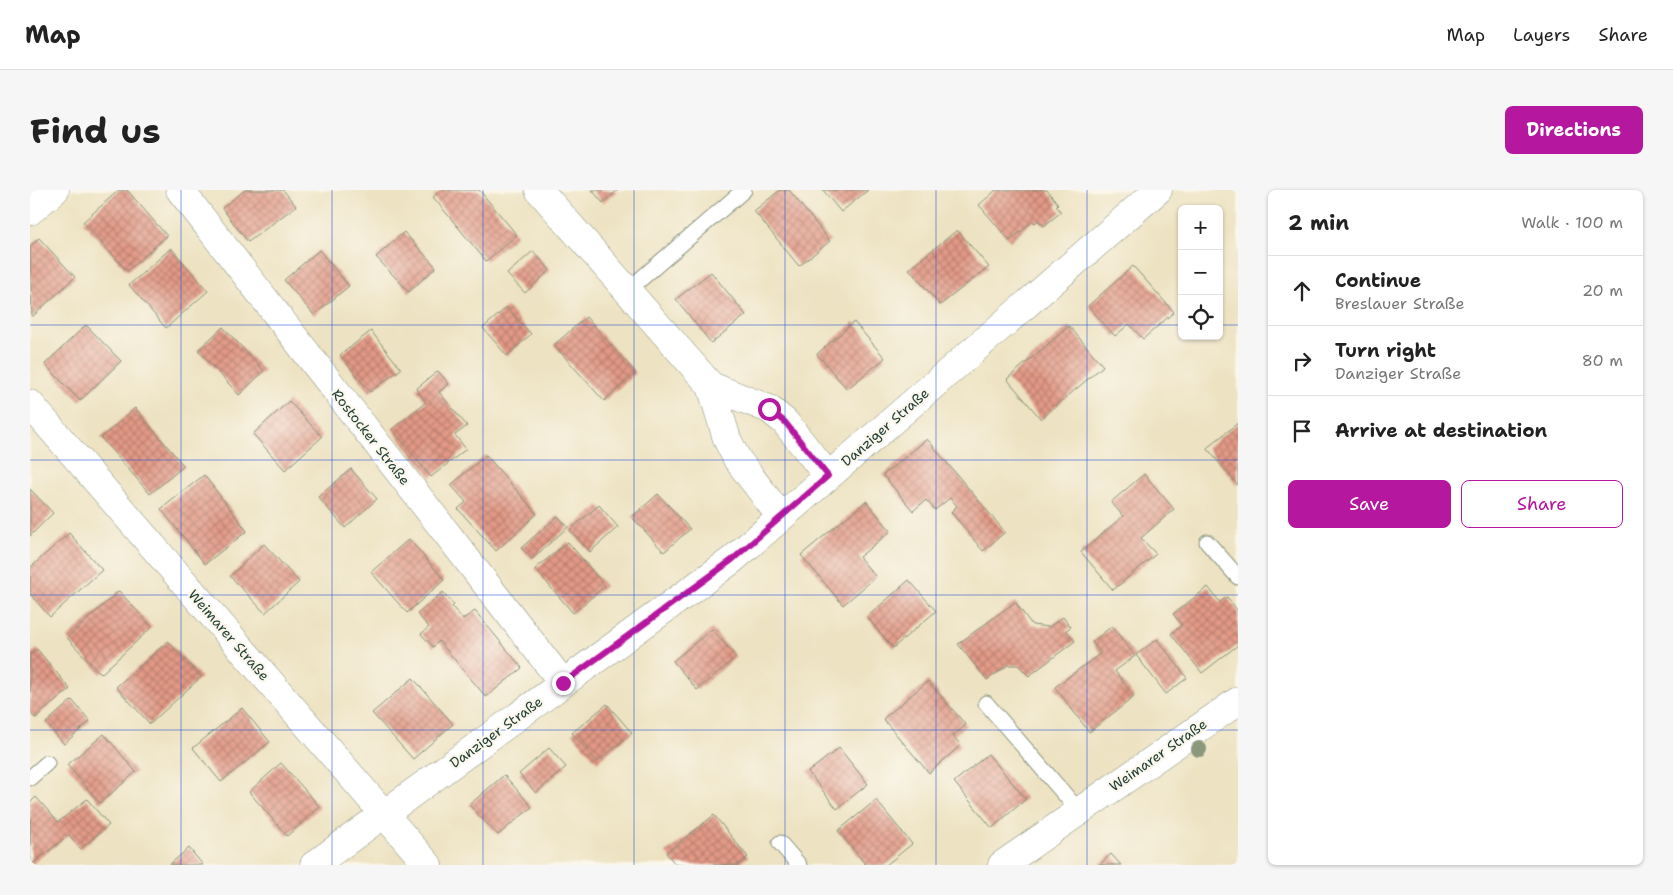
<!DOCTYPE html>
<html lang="en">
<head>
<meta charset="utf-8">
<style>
  body { margin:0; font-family:"Shantell Sans",sans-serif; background:#f6f6f6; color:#222 }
  .controls { position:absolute; right:15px; top:15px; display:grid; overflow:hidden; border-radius:8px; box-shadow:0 1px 4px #0004 }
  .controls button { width:45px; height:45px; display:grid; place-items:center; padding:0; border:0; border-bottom:1px solid #e0e0e0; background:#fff; color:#222; font:25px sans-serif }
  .stop { position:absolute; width:15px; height:15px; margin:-11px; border:4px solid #b5179e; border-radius:50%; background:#fff }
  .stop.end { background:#b5179e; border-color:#fff; box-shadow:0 1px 5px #0008 }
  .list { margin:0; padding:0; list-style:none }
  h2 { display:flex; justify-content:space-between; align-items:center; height:65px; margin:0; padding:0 20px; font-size:21px }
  h2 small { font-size:16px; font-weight:400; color:#767676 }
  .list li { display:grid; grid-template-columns:32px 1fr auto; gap:15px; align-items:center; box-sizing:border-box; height:70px; padding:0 20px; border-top:1px solid #e0e0e0 }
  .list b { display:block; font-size:19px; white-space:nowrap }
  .list p { margin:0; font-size:16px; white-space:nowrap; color:#767676 }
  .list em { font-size:16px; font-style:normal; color:#767676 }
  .actions { display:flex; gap:10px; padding:15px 20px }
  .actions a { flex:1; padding:11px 0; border:1px solid #b5179e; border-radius:8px; text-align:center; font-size:18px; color:#b5179e }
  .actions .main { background:#b5179e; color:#fff }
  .icon { flex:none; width:28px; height:28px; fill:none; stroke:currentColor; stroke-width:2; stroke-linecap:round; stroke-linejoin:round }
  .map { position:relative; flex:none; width:1208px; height:675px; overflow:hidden; border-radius:8px }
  header { display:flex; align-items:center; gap:30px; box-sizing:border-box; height:70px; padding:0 25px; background:#fff; border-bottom:1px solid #e0e0e0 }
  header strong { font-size:24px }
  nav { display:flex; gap:28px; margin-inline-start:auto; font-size:18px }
  .intro { display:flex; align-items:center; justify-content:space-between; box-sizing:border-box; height:120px; padding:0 30px }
  h1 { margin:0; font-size:35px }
  .button { padding:12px 22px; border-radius:8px; background:#b5179e; color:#fff; font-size:18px; font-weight:700 }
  main { display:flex; gap:30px; padding:0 30px }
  aside { flex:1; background:#fff; border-radius:8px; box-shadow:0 1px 4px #0004 }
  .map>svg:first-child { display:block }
  .building { fill:url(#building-cross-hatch) }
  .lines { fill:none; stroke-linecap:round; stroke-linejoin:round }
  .lane-casing { stroke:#86907a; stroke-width:17 }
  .street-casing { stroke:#86907a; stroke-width:29 }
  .lane { stroke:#fff; stroke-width:15 }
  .street { stroke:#fff; stroke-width:28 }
  .tree { fill:#8b987c }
  .route { stroke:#b5179e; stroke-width:6 }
  .grid { fill:none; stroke:#1d4ed8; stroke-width:1; stroke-opacity:0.55 }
  .labels { text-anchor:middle; stroke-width:4.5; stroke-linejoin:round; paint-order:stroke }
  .street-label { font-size:14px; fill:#1f3d34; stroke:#fbf7ec }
</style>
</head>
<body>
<header>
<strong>Map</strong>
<nav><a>Map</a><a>Layers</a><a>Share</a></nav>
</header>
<div class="intro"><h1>Find us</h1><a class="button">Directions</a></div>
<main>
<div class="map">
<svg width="1208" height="675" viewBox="0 0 1208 675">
  <defs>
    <pattern id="building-cross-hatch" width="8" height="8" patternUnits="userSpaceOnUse" patternTransform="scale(1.25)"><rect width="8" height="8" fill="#e39986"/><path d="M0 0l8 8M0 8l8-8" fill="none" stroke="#b77e6e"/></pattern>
  </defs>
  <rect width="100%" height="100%" fill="#fbf7ec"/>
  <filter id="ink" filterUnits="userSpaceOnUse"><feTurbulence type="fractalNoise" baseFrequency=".02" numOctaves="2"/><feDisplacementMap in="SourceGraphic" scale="10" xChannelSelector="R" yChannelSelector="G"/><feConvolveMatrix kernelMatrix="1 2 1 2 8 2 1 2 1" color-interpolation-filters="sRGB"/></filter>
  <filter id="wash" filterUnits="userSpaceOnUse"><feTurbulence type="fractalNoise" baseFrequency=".0096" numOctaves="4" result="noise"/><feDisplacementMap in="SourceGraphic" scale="20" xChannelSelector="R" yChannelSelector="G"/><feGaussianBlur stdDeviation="1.12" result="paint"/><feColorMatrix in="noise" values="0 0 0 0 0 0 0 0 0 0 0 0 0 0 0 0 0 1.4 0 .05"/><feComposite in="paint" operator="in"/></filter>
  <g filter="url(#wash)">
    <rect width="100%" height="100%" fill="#ede2c1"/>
    <g id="blocks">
      <path class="building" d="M89 0H97L137 46 97 81 53 32Z
        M215 0H253L266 16 218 52 192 18Z
        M412 0H449L487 45 456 71 403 7Z
        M562 0H588L573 13Z
        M750 0H759L800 51 769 76 724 21Z
        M793 0H838L811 22Z
        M966 0H1017L1028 14 1026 16 1031 22 1014 36 1008 30 1005 33 1003 31 980 51 949 15Z
        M927 40 959 77 910 115 879 79Z
        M374 42 406 77 379 102 346 67Z
        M9 48 45 87 2 127 0 56Z
        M141 58 178 101 136 138 99 95Z
        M289 60 319 96 284 125 254 90Z
        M503 61 520 80 495 103 477 84Z
        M1103 76 1144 122 1113 149 1099 134 1085 146 1058 116Z
        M681 82 716 125 681 153 646 109Z
        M477 117 501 144 477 166 453 138Z
        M556 127 606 183 574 211 524 155Z
        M824 132 855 168 817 199 787 164Z
        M56 135 91 171 50 211 15 174Z
        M1039 136 1073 176 1011 229 977 189Z
        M193 137 234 181 209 205 168 160Z
        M341 141 371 179 340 202 310 165Z
        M408 181 419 194 409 202 437 236 425 245 436 259 401 287 362 239 396 212 386 199Z
        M259 211 292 247 255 280 223 244Z
        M105 218 154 276 120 304 71 248Z
        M1208 233V296L1177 258Z
        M897 249 975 342 953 361 921 322 927 316 920 308 905 320 896 310 883 321 853 285Z
        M456 265 507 324 466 361 428 319 436 312 421 295Z
        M321 279 347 309 315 338 288 307Z
        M1114 284 1144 319 1111 348 1126 364 1083 400 1051 362 1093 326 1081 312Z
        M174 285 217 341 175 374 131 319Z
        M0 299 23 323 0 346Z
        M628 304 660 339 634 362 602 327Z
        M836 311 861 341 829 367 846 387 813 415 771 365Z
        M569 315 588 337 560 362 540 340Z
        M528 326 538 337 502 369 491 358Z
        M39 343 72 380 20 427 0 404V378Z
        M379 349 414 390 377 423 341 382Z
        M538 352 575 396 543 423 505 379Z
        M234 354 269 392 235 423 200 386Z
        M879 390 906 421 863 458 837 427Z
        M1178 397 1190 412 1197 407 1208 421V455L1172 483 1141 444 1152 435 1143 424Z
        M89 401 122 437 71 484 37 448Z
        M413 402 424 415 422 417 433 429 445 421 492 478 456 507 409 451 403 457 391 444 399 437 387 424Z
        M985 412 1002 435 1019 437 1033 427 1041 437 1036 440 1045 451 999 486 988 475H978L957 490 928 454Z
        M1082 436 1105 466 1085 481 1104 507 1059 542 1025 497 1071 463 1062 452Z
        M682 439 706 467 667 500 643 471Z
        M1127 449 1157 488 1136 504 1106 465Z
        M138 451 171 487 120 534 86 497Z
        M7 459 40 499 5 528 0 523V465Z
        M383 488 423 534 383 569 342 523Z
        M898 491 936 535 923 546 931 555 899 583 853 529Z
        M42 510 60 531 34 554 16 533Z
        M577 514 602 543 567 572 542 543Z
        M212 518 240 552 191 592 163 558Z
        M74 544 106 582 70 613 37 575Z
        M519 558 536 577 506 603 489 584Z
        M809 558 838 594 807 619 778 582Z
        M958 564 996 609 962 638 924 592Z
        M251 573 290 617 257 646 219 602Z
        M474 585 502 617 468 645 439 615Z
        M6 607 28 632 57 609 79 635 50 659 39 645 1 675 0 613Z
        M846 610 882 654 856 675H836L808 641Z
        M684 625 718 667 708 675H646L636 663Z
        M159 658 173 675H139Z
        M1081 664 1091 675H1069Z"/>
    </g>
  </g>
  <g filter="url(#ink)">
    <use href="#blocks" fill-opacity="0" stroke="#86907a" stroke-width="1"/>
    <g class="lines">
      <g class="lane-casing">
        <path id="lane" d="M598 100 714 0
          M1177 352 1208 387
          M956 513 1048 620
          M0 588 17 573
          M750 653 769 675"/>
      </g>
      <g class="street-casing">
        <path id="street" d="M150 0 533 493
          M509 0 681 196 697 249 707 269 751 327
          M0 21 25 0
          M681 196 739 219 755 232 798 286
          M0 214 398 675
          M284 675 702 370 1128 0
          M972 675 1208 511"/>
      </g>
      <use href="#lane" class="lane"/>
      <use href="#street" class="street"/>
    </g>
    <circle class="tree" cx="1169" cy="559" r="8"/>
  </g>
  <g class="lines" filter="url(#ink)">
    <path class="route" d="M533 493 702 370 798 286 755 232 739 219"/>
  </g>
  <path class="grid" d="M151 0V675M302 0V675M453 0V675M604 0V675M755 0V675M906 0V675M1057 0V675M0 135H1152M1189 135H1208M0 270H1208M0 405H1208M0 540H1208"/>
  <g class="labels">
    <g class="street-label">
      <text transform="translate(855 237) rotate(-41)" y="5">Danziger Straße</text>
      <text transform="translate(341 247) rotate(52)" y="5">Rostocker Straße</text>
      <text transform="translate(199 445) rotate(49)" y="5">Weimarer Straße</text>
      <text transform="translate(466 542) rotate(-36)" y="5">Danziger Straße</text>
      <text transform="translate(1128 565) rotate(-35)" y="5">Weimarer Straße</text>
    </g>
  </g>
</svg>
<div class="controls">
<button>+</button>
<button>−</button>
<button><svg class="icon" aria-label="locate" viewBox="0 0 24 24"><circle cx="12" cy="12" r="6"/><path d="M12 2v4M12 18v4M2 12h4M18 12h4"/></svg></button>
</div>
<div class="stop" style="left:739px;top:219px"></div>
<div class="stop end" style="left:533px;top:493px"></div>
</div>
<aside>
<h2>2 min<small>Walk · 100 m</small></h2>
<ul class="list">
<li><svg class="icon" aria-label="ahead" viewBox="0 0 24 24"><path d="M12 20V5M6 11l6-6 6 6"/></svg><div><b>Continue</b><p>Breslauer Straße</p></div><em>20 m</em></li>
<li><svg class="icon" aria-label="right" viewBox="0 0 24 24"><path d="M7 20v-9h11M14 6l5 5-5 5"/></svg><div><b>Turn right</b><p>Danziger Straße</p></div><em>80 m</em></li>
<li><svg class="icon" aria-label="arrive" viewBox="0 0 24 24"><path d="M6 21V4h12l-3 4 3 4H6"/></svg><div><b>Arrive at destination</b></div></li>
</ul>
<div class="actions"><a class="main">Save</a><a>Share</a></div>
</aside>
</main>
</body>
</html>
